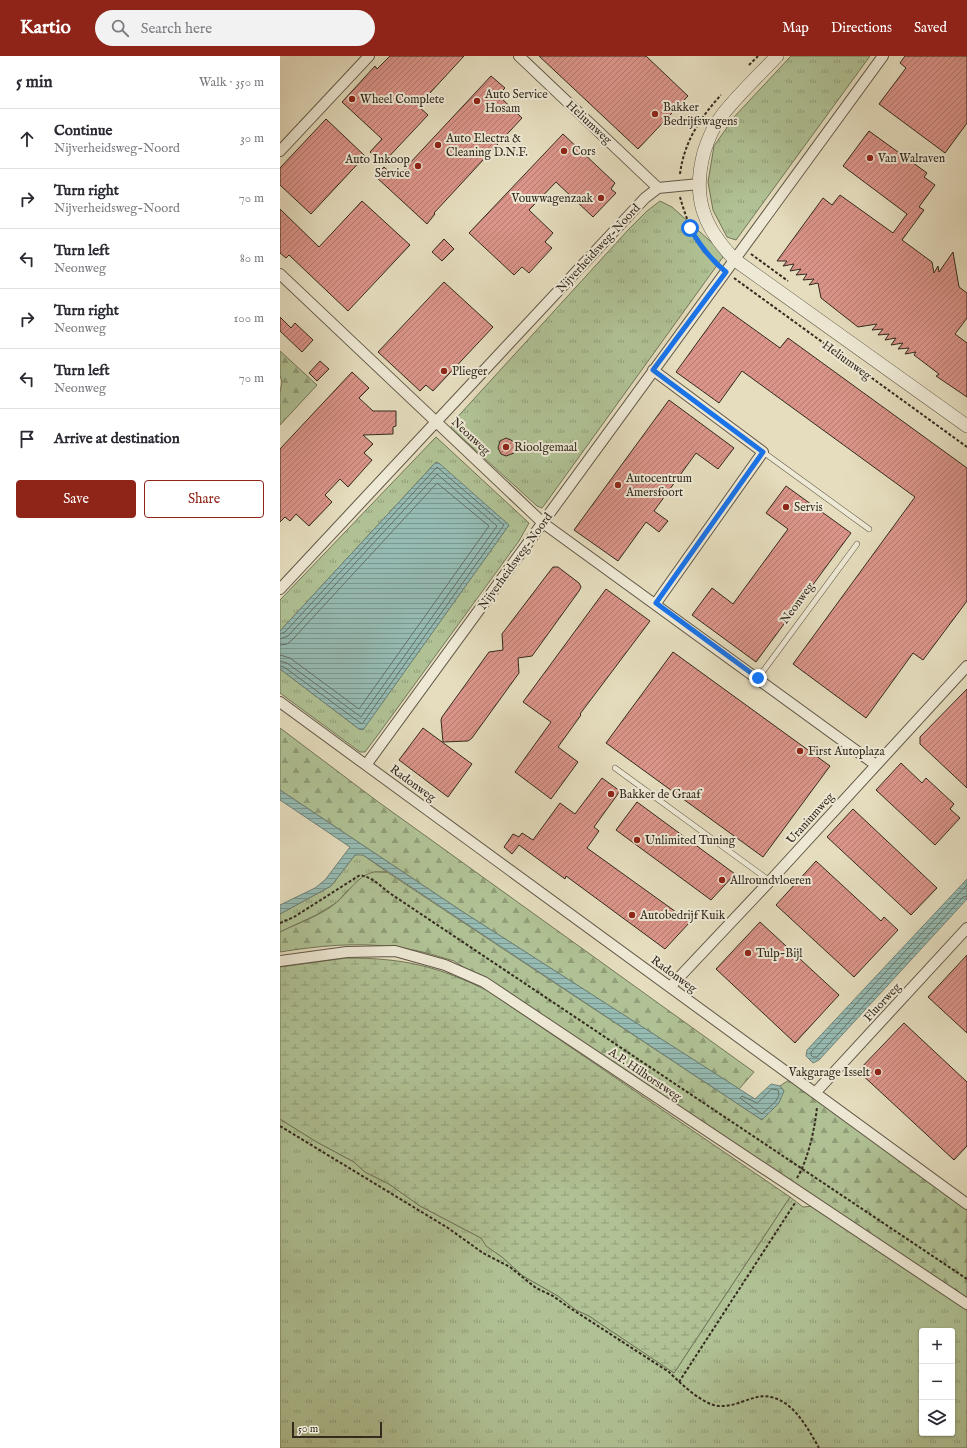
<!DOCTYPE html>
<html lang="en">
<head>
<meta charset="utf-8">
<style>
  body { margin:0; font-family:"IM FELL English",serif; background:#f2f2f3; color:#2b2b33 }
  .controls { position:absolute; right:12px; bottom:12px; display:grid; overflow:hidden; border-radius:4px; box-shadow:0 1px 3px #0004 }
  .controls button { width:36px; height:36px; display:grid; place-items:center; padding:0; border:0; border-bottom:1px solid #e1e1e2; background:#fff; color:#2b2b33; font:20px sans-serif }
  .scale { position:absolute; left:12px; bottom:10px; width:90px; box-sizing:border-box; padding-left:4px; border:2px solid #342a1e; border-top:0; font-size:11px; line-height:14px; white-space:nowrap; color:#342a1e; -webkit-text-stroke:3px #eee9d5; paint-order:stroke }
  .stop { position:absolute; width:12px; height:12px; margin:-9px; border:3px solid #1a73e8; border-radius:50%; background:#fff }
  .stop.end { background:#1a73e8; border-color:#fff; box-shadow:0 1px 4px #0008 }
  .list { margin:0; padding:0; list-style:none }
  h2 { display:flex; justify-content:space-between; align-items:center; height:52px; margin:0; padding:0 16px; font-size:17px }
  h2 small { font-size:13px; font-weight:400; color:#7c7c81 }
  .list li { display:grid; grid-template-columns:26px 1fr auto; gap:12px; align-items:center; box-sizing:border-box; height:60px; padding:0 16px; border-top:1px solid #e1e1e2 }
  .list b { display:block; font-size:15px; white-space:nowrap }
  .list p { margin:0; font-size:13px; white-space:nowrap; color:#7c7c81 }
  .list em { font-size:13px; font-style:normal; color:#7c7c81 }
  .actions { display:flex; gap:8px; padding:12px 16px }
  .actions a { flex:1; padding:9px 0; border:1px solid #8f2418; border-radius:4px; text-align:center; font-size:14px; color:#8f2418 }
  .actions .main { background:#8f2418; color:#fff }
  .icon { flex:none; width:22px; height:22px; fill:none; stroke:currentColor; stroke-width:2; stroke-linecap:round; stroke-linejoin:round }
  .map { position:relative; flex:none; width:687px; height:1392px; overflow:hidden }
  header { display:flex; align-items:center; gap:24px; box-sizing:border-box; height:56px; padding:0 20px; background:#8f2418; color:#fff }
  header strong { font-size:19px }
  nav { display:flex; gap:22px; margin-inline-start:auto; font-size:14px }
  .search { width:280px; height:36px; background:#f2f2f3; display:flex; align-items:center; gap:10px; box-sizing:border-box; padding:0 14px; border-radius:22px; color:#7c7c81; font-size:15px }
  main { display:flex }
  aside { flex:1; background:#fff }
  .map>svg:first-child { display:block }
  .grass { fill:url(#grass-tufts); stroke:#72765a; fill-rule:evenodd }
  .forest { fill:url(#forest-firs); stroke:#72765a }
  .wetland { fill:url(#wetland-marsh); stroke:#72765a }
  .water { fill:url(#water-rules); stroke:#6f8177 }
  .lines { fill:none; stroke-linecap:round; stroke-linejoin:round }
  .shore { stroke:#657268; stroke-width:1 }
  .building { fill:url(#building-hatch); stroke:#342a1e }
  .service-casing { stroke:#605746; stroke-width:6 }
  .minor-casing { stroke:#605746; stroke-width:12 }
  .tertiary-casing { stroke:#605746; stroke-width:14 }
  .path { stroke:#342a1e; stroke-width:2; stroke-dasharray:3 2; stroke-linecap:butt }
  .service { stroke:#eee9d5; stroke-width:5 }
  .minor { stroke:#eee9d5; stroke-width:10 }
  .tertiary { stroke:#eee9d5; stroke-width:13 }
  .route { stroke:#1a73e8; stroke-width:5 }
  .poi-dot { fill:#8f2418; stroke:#eee9d5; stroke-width:1.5 }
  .labels { text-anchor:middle; stroke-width:4; stroke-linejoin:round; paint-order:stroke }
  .poi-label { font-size:12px; fill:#342a1e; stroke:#eee9d5; text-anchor:start }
  .street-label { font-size:12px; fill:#342a1e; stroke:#eee9d5 }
</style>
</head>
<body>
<header>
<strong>Kartio</strong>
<div class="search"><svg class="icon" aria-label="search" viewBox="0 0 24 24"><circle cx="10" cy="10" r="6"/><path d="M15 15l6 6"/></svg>Search here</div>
<nav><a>Map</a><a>Directions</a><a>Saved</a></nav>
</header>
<main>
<aside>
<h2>5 min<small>Walk · 350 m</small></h2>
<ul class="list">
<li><svg class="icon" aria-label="ahead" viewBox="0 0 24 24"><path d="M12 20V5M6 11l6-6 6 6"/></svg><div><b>Continue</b><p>Nijverheidsweg-Noord</p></div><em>30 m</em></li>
<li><svg class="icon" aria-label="right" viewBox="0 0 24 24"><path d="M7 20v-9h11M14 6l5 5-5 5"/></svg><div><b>Turn right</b><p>Nijverheidsweg-Noord</p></div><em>70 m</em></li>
<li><svg class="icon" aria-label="left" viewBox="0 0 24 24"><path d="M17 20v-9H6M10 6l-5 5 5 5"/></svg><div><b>Turn left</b><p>Neonweg</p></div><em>80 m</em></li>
<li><svg class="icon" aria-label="right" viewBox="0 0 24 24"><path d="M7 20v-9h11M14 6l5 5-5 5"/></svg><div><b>Turn right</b><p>Neonweg</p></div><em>100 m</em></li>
<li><svg class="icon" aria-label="left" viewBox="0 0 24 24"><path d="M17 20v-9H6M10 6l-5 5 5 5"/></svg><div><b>Turn left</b><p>Neonweg</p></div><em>70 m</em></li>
<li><svg class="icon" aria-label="arrive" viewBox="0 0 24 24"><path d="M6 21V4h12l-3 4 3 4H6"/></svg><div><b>Arrive at destination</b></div></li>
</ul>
<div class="actions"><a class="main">Save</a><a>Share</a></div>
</aside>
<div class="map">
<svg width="687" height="1392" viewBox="0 0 687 1392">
  <defs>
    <pattern id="grass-tufts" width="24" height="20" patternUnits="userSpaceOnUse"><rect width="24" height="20" fill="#b0c295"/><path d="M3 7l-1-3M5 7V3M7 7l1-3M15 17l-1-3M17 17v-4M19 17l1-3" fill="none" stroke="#909e79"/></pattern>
    <pattern id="forest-firs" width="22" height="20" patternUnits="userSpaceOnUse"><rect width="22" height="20" fill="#b0c295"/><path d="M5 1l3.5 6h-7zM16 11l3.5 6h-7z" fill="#909e79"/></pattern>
    <pattern id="wetland-marsh" width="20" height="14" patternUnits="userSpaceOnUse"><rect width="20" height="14" fill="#b0c295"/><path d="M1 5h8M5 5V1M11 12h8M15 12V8" fill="none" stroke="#909e79"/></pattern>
    <pattern id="water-rules" width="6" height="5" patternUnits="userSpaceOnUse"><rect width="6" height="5" fill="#96bbb3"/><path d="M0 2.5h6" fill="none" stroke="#7b9891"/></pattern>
    <pattern id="building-hatch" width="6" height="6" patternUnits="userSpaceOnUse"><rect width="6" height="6" fill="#da9489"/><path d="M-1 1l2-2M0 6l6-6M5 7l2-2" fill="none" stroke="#b2796f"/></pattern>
  </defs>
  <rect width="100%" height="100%" fill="#e5ddbe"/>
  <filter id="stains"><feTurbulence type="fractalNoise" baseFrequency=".005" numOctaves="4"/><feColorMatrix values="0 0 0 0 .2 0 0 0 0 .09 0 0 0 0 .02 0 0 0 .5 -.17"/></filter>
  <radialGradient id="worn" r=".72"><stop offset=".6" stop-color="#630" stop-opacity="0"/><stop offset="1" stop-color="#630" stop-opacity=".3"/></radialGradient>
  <path class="grass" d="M511 0H590L456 184 447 181 433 154 428 126 434 90 455 60Z
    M380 145 392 151 439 193 443 197V201L268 444 262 452 257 450 171 372 172 367 348 174 367 155Z
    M156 381 249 467 239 485 97 680 85 696H80L0 637V613L79 673H83L229 469 156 406 0 575V544Z
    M79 798 83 799 107 816H94L68 834 56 847 36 859 0 876V858L51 830 75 799Z
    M0 1063 35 1085 74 1106 85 1116 109 1128 140 1150 201 1182 207 1190 222 1201 243 1220 278 1240 296 1254 309 1260 394 1317 510 1141 523 1151 534 1150 687 1253V1392H0ZM642 1275H672V1377H642Z"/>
  <path class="forest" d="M0 295 37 329 0 369V336L2 326 0 319Z
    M0 672 97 745 474 1016 459 1033 180 854 0 734Z
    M94 816H107L482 1064 504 1035 500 1030 509 1024 687 1154V1245L174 905C154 899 135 893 114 891 76 886 37 890 0 896V876C18 867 40 860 56 847 68 837 78 819 94 816Z"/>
  <path class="wetland" d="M66 902C124 902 158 910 210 936L510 1141 394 1317 309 1260 296 1254 278 1240 243 1220 222 1201 206 1190 201 1182 140 1150 109 1128 85 1116 74 1106 35 1085 0 1063V911Z"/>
  <path class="water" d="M156 406 160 408 229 469 83 674 79 673 0 613V575Z
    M0 734 180 854 475 1043 491 1028 500 1030 504 1035 499 1047 482 1064 83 799H75L51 830 0 858V849L35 832 45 824 70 791 0 744Z
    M687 823V843L539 1004 533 1007 526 1000 527 994Z"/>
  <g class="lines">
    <path class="shore" d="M0 578 5 576 157 411 224 469 82 668 4 611 0 610
      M0 583 8 580 157 418 217 470 81 661 7 607 0 605
      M0 589 7 588 12 584 157 427 209 470 79 653 10 602 0 599
      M687 829 531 996V999L533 1001H537L670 855 683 841 687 840
      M492 1033 498 1034 499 1039 496 1045 482 1058 460 1042 462 1040 477 1047Z"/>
  </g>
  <path class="building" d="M110 0H184L138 50 148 59 102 108 90 96 102 83 62 46 95 10 97 13Z
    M259 0H366L408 40 358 93Z
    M625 0H687V67L665 97 599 48 626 12 620 7Z
    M211 20 225 32 218 39 242 62 154 157 155 158 147 168 95 120 104 111 116 122Z
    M46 63 85 100 31 158 0 129V112Z
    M589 75 647 117 644 121 655 129 639 151 644 154 622 184 652 206 654 217 658 210 659 216 673 196 679 231 687 237V262L675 278 687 287V341L656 320 659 318 634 299 636 296 625 298 629 292 618 293 623 287 611 289 616 282 605 284 609 278 598 279 603 273 592 274 597 268 578 271 541 242 538 227 529 229 534 223 523 224 527 218 516 219 521 213 510 215 514 208 503 210 507 205H497L543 142 552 149 560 139 613 177 627 158 563 110Z
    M283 78 335 127 331 133 336 137 313 161 276 126 249 154 273 177 265 186 272 192 249 217 242 211 234 219 189 177Z
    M82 145 130 189 68 255 9 199 6 202 0 197V153L39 191Z
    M164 183 174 193 162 205 152 196Z
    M164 226 213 271 153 335 146 329 140 335 98 296Z
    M443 251 500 292 508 282 687 412V545L643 604 633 597 586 662 513 608 635 441 462 315 439 347 396 316Z
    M0 261 11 272 15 267 33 284 22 296 0 275Z
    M40 305 49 313 37 325 29 317Z
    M72 316 89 332 79 342 93 355H116V370L113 371V378L83 379 93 388 84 397 92 404 68 431 60 423 45 439 52 446 29 470 16 458 10 465 5 461 0 466V393Z
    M389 344 454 392 438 413 416 397 374 455 388 465 379 476 366 466 338 505 294 474Z
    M226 382 231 384 236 388 234 397 226 400 221 398 218 392 220 385Z
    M506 430 571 477 476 606 412 559 432 532 453 548 508 473 486 457Z
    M273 511H278L299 527 301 531 299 535 252 600 238 602 239 617 192 682 188 685 163 686 161 664 162 661 209 596 223 594 222 578Z
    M326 533 370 565 300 658 301 659 278 691 298 706 271 743 235 716 271 666 243 646Z
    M393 596 550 710 483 801 326 687Z
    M687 633V732L640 688V681Z
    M143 672 192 708 168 741 119 704Z
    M621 707 642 727 646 722 674 748 670 753 680 762 655 789 596 734Z
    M322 722 340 735 314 771 319 775 307 792 410 866 385 893 286 820 285 823 239 789 232 798 224 791 233 778 239 781 242 777 253 784 280 747 295 758Z
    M357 746 455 818 431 844 336 774Z
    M573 753 657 832 631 859 547 781Z
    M536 805 601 865 604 861 618 874 574 921 496 849Z
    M480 866 559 939 515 987 436 913Z
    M687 899V977L648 941Z
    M624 967 687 1026V1090L674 1104 578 1015Z"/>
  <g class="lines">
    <g class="service-casing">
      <path id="service" d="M483 396 589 473
        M478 622 577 488
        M335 712 490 825"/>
    </g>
    <g class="minor-casing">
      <path id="minor" d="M239 0 378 132
        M0 95 89 0
        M0 218 263 467 596 709
        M373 314 483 396 376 547
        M0 533 365 142 378 132 419 128
        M0 646 86 709 603 0
        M86 709 687 1148
        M0 905 67 896 115 895 165 909 204 926 687 1248
        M390 931 490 825 687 610
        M535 1037 687 872"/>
    </g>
    <g class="tertiary-casing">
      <path id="tertiary" d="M497 0C479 19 459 38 443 58 434 69 428 83 424 96 412 141 423 171 455 204L687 370"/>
    </g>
    <path class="path" d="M469 9 478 0
      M400 118C404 86 420 62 441 39
      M400 141C407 166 417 192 438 209
      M471 198 508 225
      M454 222 687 391
      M0 867 14 861 80 819C94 822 100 830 111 838L687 1223
      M0 1070 168 1172 203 1197 230 1211 256 1232 273 1240 287 1250 389 1316C400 1327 423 1349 439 1350 452 1351 465 1344 477 1341 509 1335 527 1371 539 1392
      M517 1122C528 1104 535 1072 537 1051
      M399 1326 515 1147"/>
    <use href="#service" class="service"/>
    <use href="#minor" class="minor"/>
    <use href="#tertiary" class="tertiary"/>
  </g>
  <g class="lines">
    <path class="route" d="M410 172C420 190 430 203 446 216L373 314 483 396 376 547 478 622"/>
  </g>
  <g class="poi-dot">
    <circle cx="72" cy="43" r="4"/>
    <circle cx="197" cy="45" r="4"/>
    <circle cx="375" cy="58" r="4"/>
    <circle cx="158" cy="89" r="4"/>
    <circle cx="284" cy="95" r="4"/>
    <circle cx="590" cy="102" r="4"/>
    <circle cx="138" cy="110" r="4"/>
    <circle cx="321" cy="142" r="4"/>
    <circle cx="164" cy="315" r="4"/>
    <circle cx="226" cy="391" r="4"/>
    <circle cx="338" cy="429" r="4"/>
    <circle cx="506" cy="451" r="4"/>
    <circle cx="520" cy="695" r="4"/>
    <circle cx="331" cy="738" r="4"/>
    <circle cx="357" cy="784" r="4"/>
    <circle cx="442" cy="824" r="4"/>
    <circle cx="352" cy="859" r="4"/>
    <circle cx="468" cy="897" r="4"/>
    <circle cx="598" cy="1016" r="4"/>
  </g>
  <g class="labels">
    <g class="poi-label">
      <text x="205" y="42">Auto Service<tspan x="205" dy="14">Hosam</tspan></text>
      <text x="80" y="47">Wheel Complete</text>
      <text x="383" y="55">Bakker<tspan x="383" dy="14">Bedrijfswagens</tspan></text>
      <text x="166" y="86">Auto Electra &amp;<tspan x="166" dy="14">Cleaning D.N.F.</tspan></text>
      <text x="292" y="99">Cors</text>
      <text x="598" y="106">Van Walraven</text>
      <text x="130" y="107" text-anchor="end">Auto Inkoop<tspan x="130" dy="14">Service</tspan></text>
      <text x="313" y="146" text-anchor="end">Vouwwagenzaak</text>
      <text x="172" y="319">Plieger</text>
      <text x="234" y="395">Rioolgemaal</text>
      <text x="346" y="426">Autocentrum<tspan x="346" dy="14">Amersfoort</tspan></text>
      <text x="514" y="455">Servis</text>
      <text x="528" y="699">First Autoplaza</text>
      <text x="339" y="742">Bakker de Graaf</text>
      <text x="365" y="788">Unlimited Tuning</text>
      <text x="450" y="828">Allroundvloeren</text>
      <text x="360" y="863">Autobedrijf Kuik</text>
      <text x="476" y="901">Tulp-Bijl</text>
      <text x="590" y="1020" text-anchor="end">Vakgarage Isselt</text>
    </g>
    <g class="street-label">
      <text transform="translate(309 66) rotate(43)" y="4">Heliumweg</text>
      <text transform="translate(318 192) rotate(-47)" y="4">Nijverheidsweg-Noord</text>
      <text transform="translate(567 304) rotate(36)" y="4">Heliumweg</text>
      <text transform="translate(191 380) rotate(43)" y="4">Neonweg</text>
      <text transform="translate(235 505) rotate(-54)" y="4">Nijverheidsweg-Noord</text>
      <text transform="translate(517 547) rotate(-54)" y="4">Neonweg</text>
      <text transform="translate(133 727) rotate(36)" y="4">Radonweg</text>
      <text transform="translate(530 762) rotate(-48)" y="4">Uraniumweg</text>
      <text transform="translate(394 918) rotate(36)" y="4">Radonweg</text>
      <text transform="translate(602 946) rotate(-47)" y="4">Fluorweg</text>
      <text transform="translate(365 1018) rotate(34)" y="4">A.P. Hilhorstweg</text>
    </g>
  </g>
  <rect width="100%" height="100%" filter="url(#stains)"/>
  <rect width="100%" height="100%" fill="url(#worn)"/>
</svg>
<div class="controls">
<button>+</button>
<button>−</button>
<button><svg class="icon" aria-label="layers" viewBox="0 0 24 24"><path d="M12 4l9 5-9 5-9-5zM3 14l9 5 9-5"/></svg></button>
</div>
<div class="scale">50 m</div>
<div class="stop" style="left:410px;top:172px"></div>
<div class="stop end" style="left:478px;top:622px"></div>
</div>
</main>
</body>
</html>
